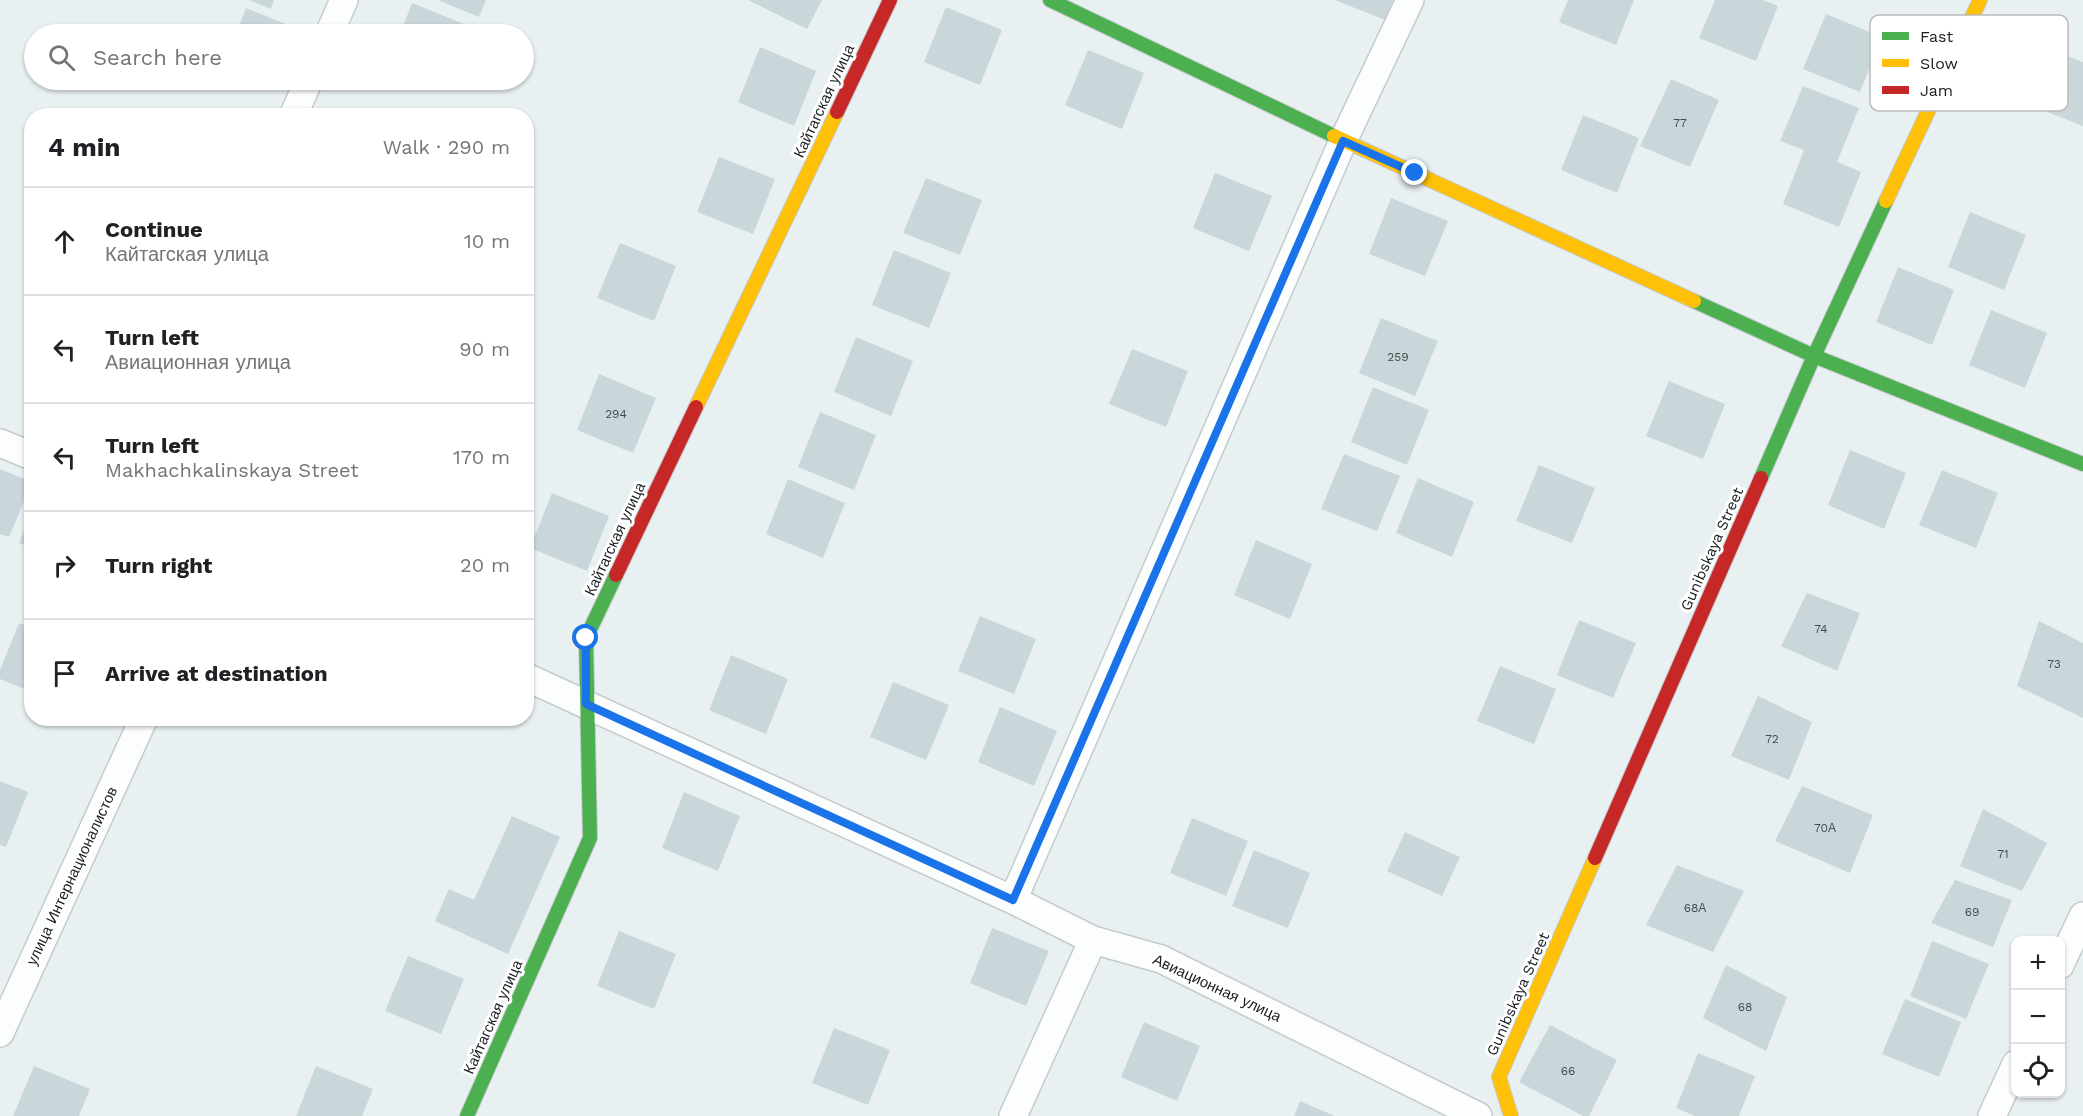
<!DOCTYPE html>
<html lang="en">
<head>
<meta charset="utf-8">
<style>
  body { margin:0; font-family:"Work Sans",sans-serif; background:#f2f2f2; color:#202124 }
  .controls { position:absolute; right:18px; bottom:18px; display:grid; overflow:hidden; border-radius:12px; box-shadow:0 2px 4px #0004 }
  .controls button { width:54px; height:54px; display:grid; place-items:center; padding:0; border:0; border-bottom:2px solid #e0e0e0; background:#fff; color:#202124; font:30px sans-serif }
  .stop { position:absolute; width:18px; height:18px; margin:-14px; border:4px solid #1a73e8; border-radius:50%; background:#fff }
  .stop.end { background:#1a73e8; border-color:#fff; box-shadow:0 2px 6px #0008 }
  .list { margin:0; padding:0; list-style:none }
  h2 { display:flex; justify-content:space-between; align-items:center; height:78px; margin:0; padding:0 24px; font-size:26px }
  h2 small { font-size:20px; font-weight:400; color:#757577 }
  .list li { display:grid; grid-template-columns:39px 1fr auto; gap:18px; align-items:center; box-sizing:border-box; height:108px; padding:0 24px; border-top:2px solid #e0e0e0 }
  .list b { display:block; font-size:22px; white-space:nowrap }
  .list p { margin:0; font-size:20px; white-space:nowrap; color:#757577 }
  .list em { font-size:20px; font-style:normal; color:#757577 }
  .icon { flex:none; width:33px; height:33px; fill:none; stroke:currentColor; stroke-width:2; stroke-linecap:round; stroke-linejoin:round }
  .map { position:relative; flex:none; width:2083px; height:1116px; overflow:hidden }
  .search { position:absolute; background:#fff; box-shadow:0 2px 4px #0004; left:24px; top:24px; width:510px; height:66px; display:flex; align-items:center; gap:15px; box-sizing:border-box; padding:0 21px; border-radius:33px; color:#757577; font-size:22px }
  .panel { position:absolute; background:#fff; box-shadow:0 2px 4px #0004; left:24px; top:108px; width:510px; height:618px; border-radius:24px }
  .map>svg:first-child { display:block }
  .building { fill:#cad7da }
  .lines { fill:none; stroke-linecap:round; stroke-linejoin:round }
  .street-casing { stroke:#c5cbcd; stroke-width:30 }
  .fast-casing { stroke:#c5cbcd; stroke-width:16 }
  .slow-casing { stroke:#c5cbcd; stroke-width:16 }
  .jam-casing { stroke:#c5cbcd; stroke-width:16 }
  .street { stroke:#fcfdfd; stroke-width:27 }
  .fast { stroke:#4caf50; stroke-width:14 }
  .slow { stroke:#ffc107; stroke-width:14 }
  .jam { stroke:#c62828; stroke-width:14 }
  .route { stroke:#1a73e8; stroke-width:8 }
  .labels { text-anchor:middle; stroke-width:6; stroke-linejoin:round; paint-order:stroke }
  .number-label { font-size:12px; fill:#444c4e }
  .street-label { font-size:15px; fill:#181d1f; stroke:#fff }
  .key { fill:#fff; stroke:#babbbc; stroke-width:1.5 }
  .key-label { font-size:16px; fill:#181d1f }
</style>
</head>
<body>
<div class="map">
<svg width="2083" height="1116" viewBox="0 0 2083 1116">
  <rect width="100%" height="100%" fill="#e8f0f2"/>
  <path class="building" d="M249 0H274L271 9Z
    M438 0H486L479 17Z
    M748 0H822L807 29Z
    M1335 0H1393L1385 20Z
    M1568 0H1634L1616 45 1559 22Z
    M1715 0H1763L1778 6 1756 61 1699 38Z
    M412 3 469 26 466 34H400Z
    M946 7 1002 30 980 85 924 62Z
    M246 8 303 31 301 34H236Z
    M1826 14 1882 37 1860 92 1803 69Z
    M760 47 816 71 794 126 738 102Z
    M1088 50 1144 73 1122 129 1065 105Z
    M2057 52 2083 62V126L2035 107Z
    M1671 79 1719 100 1690 167 1640 146Z
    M263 80H283L280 86Z
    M1803 86 1859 108 1837 162 1861 172 1839 227 1783 204 1804 150 1780 141Z
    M1583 115 1639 138 1617 193 1561 170Z
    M719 157 775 179 753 234 697 212Z
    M1215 173 1272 196 1249 251 1193 228Z
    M926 178 982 200 960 255 903 233Z
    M1391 198 1448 221 1425 276 1369 254Z
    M1970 212 2026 235 2004 290 1948 267Z
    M620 243 676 266 654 321 597 298Z
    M894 250 951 273 929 328 872 305Z
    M1898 267 1954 290 1932 345 1876 322Z
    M1991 310 2047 333 2025 388 1969 365Z
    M1381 318 1438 341 1415 396 1359 373Z
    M856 337 913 361 891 416 834 392Z
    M1132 349 1188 371 1166 427 1109 404Z
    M599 374 656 398 633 453 577 430Z
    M1669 381 1725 404 1703 459 1646 436Z
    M1373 387 1429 410 1407 465 1351 442Z
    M820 412 876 435 854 490 798 467Z
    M1850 450 1906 473 1884 529 1828 505Z
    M1344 454 1400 476 1377 531 1321 509Z
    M1539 465 1595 488 1572 543 1516 521Z
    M0 469 32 482 9 537 0 534Z
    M1942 470 1998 493 1976 548 1919 525Z
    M1418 478 1474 502 1452 557 1396 533Z
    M788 479 845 503 823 558 766 534Z
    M552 493 609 516 587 571 530 548Z
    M32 512V548L19 543Z
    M1256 540 1312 564 1290 619 1234 595Z
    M1807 593 1860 613 1837 671 1781 646Z
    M980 616 1036 639 1014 694 958 671Z
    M1579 620 1636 643 1613 698 1557 675Z
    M2039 621 2083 643V718L2017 686Z
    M19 623 32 628V692L0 679V670Z
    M731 655 788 679 766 734 709 710Z
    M1500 666 1556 689 1534 744 1477 721Z
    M893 682 949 705 926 760 870 737Z
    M1758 696 1812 722 1789 780 1731 756Z
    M1000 707 1057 731 1034 786 978 762Z
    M0 781 28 792 6 847 0 845Z
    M1802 786 1873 815 1850 873 1775 841Z
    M684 792 740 816 718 871 662 848Z
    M1983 809 2047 843 2022 891 1960 866Z
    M512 816 560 837 508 954 435 921 449 889 474 900Z
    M1192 818 1248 841 1226 896 1170 873Z
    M1405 832 1460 857 1442 896 1387 871Z
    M1254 850 1310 873 1288 928 1232 906Z
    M1677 865 1744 891 1713 952 1646 925Z
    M1955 880 2012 900 1993 947 1931 923Z
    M992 928 1049 951 1026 1006 970 983Z
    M619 931 676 954 654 1009 597 986Z
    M1932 941 1989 964 1966 1019 1910 996Z
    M408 956 464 979 441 1034 385 1011Z
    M1726 965 1787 997 1766 1051 1703 1018Z
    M1905 999 1961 1022 1939 1077 1882 1054Z
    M1144 1022 1200 1046 1177 1101 1121 1077Z
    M1550 1025 1617 1060 1589 1116H1583L1519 1082Z
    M834 1028 890 1050 868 1105 812 1083Z
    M1698 1053 1755 1076 1739 1116H1695L1676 1108Z
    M34 1066 90 1089 79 1116H13Z
    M316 1066 373 1089 362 1116H296Z
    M1300 1101 1335 1116H1294Z"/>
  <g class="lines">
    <g class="street-casing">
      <path id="street" d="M329 34 344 0
        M293 116 309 80
        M0 443 32 456
        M526 677 1013 900 1093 940 1161 959 1478 1116
        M1013 900 1343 141 1410 0
        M2060 965 2083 916
        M0 1033 144 718
        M1013 1116 1093 940
        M1992 1116 2016 1064"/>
    </g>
    <g class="fast-casing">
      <path id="fast" d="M1050 0 1334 136
        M1694 301 1814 356 2083 464
        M1761 478 1814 356 1886 201
        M467 1116 590 838 586 638 616 575"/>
    </g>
    <g class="slow-casing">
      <path id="slow" d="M1334 136 1694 301
        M1886 201 1980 0
        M696 407 837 112
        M1511 1116 1499 1077 1595 858"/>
    </g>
    <g class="jam-casing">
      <path id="jam" d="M837 112 890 0
        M616 575 696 407
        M1595 858 1761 478"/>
    </g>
    <use href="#street" class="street"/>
    <use href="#fast" class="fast"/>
    <use href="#slow" class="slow"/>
    <use href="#jam" class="jam"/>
  </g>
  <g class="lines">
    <path class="route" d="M586 638V704L1013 900 1343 141 1415 173"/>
  </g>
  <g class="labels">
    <g class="number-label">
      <text x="1680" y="127">77</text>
      <text x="1398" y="361">259</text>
      <text x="616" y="418">294</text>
      <text x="1821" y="633">74</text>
      <text x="2054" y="668">73</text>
      <text x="1772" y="743">72</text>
      <text x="1825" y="832">70А</text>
      <text x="2003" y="858">71</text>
      <text x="1695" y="912">68А</text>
      <text x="1972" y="916">69</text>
      <text x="1745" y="1011">68</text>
      <text x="1568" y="1075">66</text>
    </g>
    <g class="street-label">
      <text transform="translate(824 101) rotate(-65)" y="5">Кайтагская улица</text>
      <text transform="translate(615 539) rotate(-65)" y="5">Кайтагская улица</text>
      <text transform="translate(1712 549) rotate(-66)" y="5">Gunibskaya Street</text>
      <text transform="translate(72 876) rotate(-65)" y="5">улица Интернационалистов</text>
      <text transform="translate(1217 988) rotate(25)" y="5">Авиационная улица</text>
      <text transform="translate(1518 994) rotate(-66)" y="5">Gunibskaya Street</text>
      <text transform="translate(493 1017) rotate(-66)" y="5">Кайтагская улица</text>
    </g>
  </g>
  <rect x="1870" y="15" width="198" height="96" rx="9" class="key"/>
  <rect x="1882" y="32" width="27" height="8" fill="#4caf50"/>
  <rect x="1882" y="59" width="27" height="8" fill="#ffc107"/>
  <rect x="1882" y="86" width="27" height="8" fill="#c62828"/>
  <g class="key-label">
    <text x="1920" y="42">Fast</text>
    <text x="1920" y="69">Slow</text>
    <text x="1920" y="96">Jam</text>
  </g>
</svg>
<div class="controls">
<button>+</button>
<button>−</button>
<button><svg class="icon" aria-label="locate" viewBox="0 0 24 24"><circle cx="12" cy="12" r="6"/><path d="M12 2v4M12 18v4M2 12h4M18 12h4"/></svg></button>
</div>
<div class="stop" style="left:586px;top:638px"></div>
<div class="stop end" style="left:1415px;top:173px"></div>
<div class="search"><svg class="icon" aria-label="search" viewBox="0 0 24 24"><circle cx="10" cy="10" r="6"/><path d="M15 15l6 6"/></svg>Search here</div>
<section class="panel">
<h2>4 min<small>Walk · 290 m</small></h2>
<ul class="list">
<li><svg class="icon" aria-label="ahead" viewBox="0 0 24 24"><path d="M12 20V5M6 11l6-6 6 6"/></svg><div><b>Continue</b><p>Кайтагская улица</p></div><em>10 m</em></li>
<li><svg class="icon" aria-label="left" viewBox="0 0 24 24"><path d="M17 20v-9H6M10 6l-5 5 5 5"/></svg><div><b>Turn left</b><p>Авиационная улица</p></div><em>90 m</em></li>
<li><svg class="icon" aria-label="left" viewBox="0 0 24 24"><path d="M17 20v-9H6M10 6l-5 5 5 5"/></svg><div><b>Turn left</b><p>Makhachkalinskaya Street</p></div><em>170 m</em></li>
<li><svg class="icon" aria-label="right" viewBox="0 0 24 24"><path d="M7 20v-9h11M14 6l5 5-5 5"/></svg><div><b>Turn right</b></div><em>20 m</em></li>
<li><svg class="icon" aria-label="arrive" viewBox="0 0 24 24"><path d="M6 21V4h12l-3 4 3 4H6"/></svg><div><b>Arrive at destination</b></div></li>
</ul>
</section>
</div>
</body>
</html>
